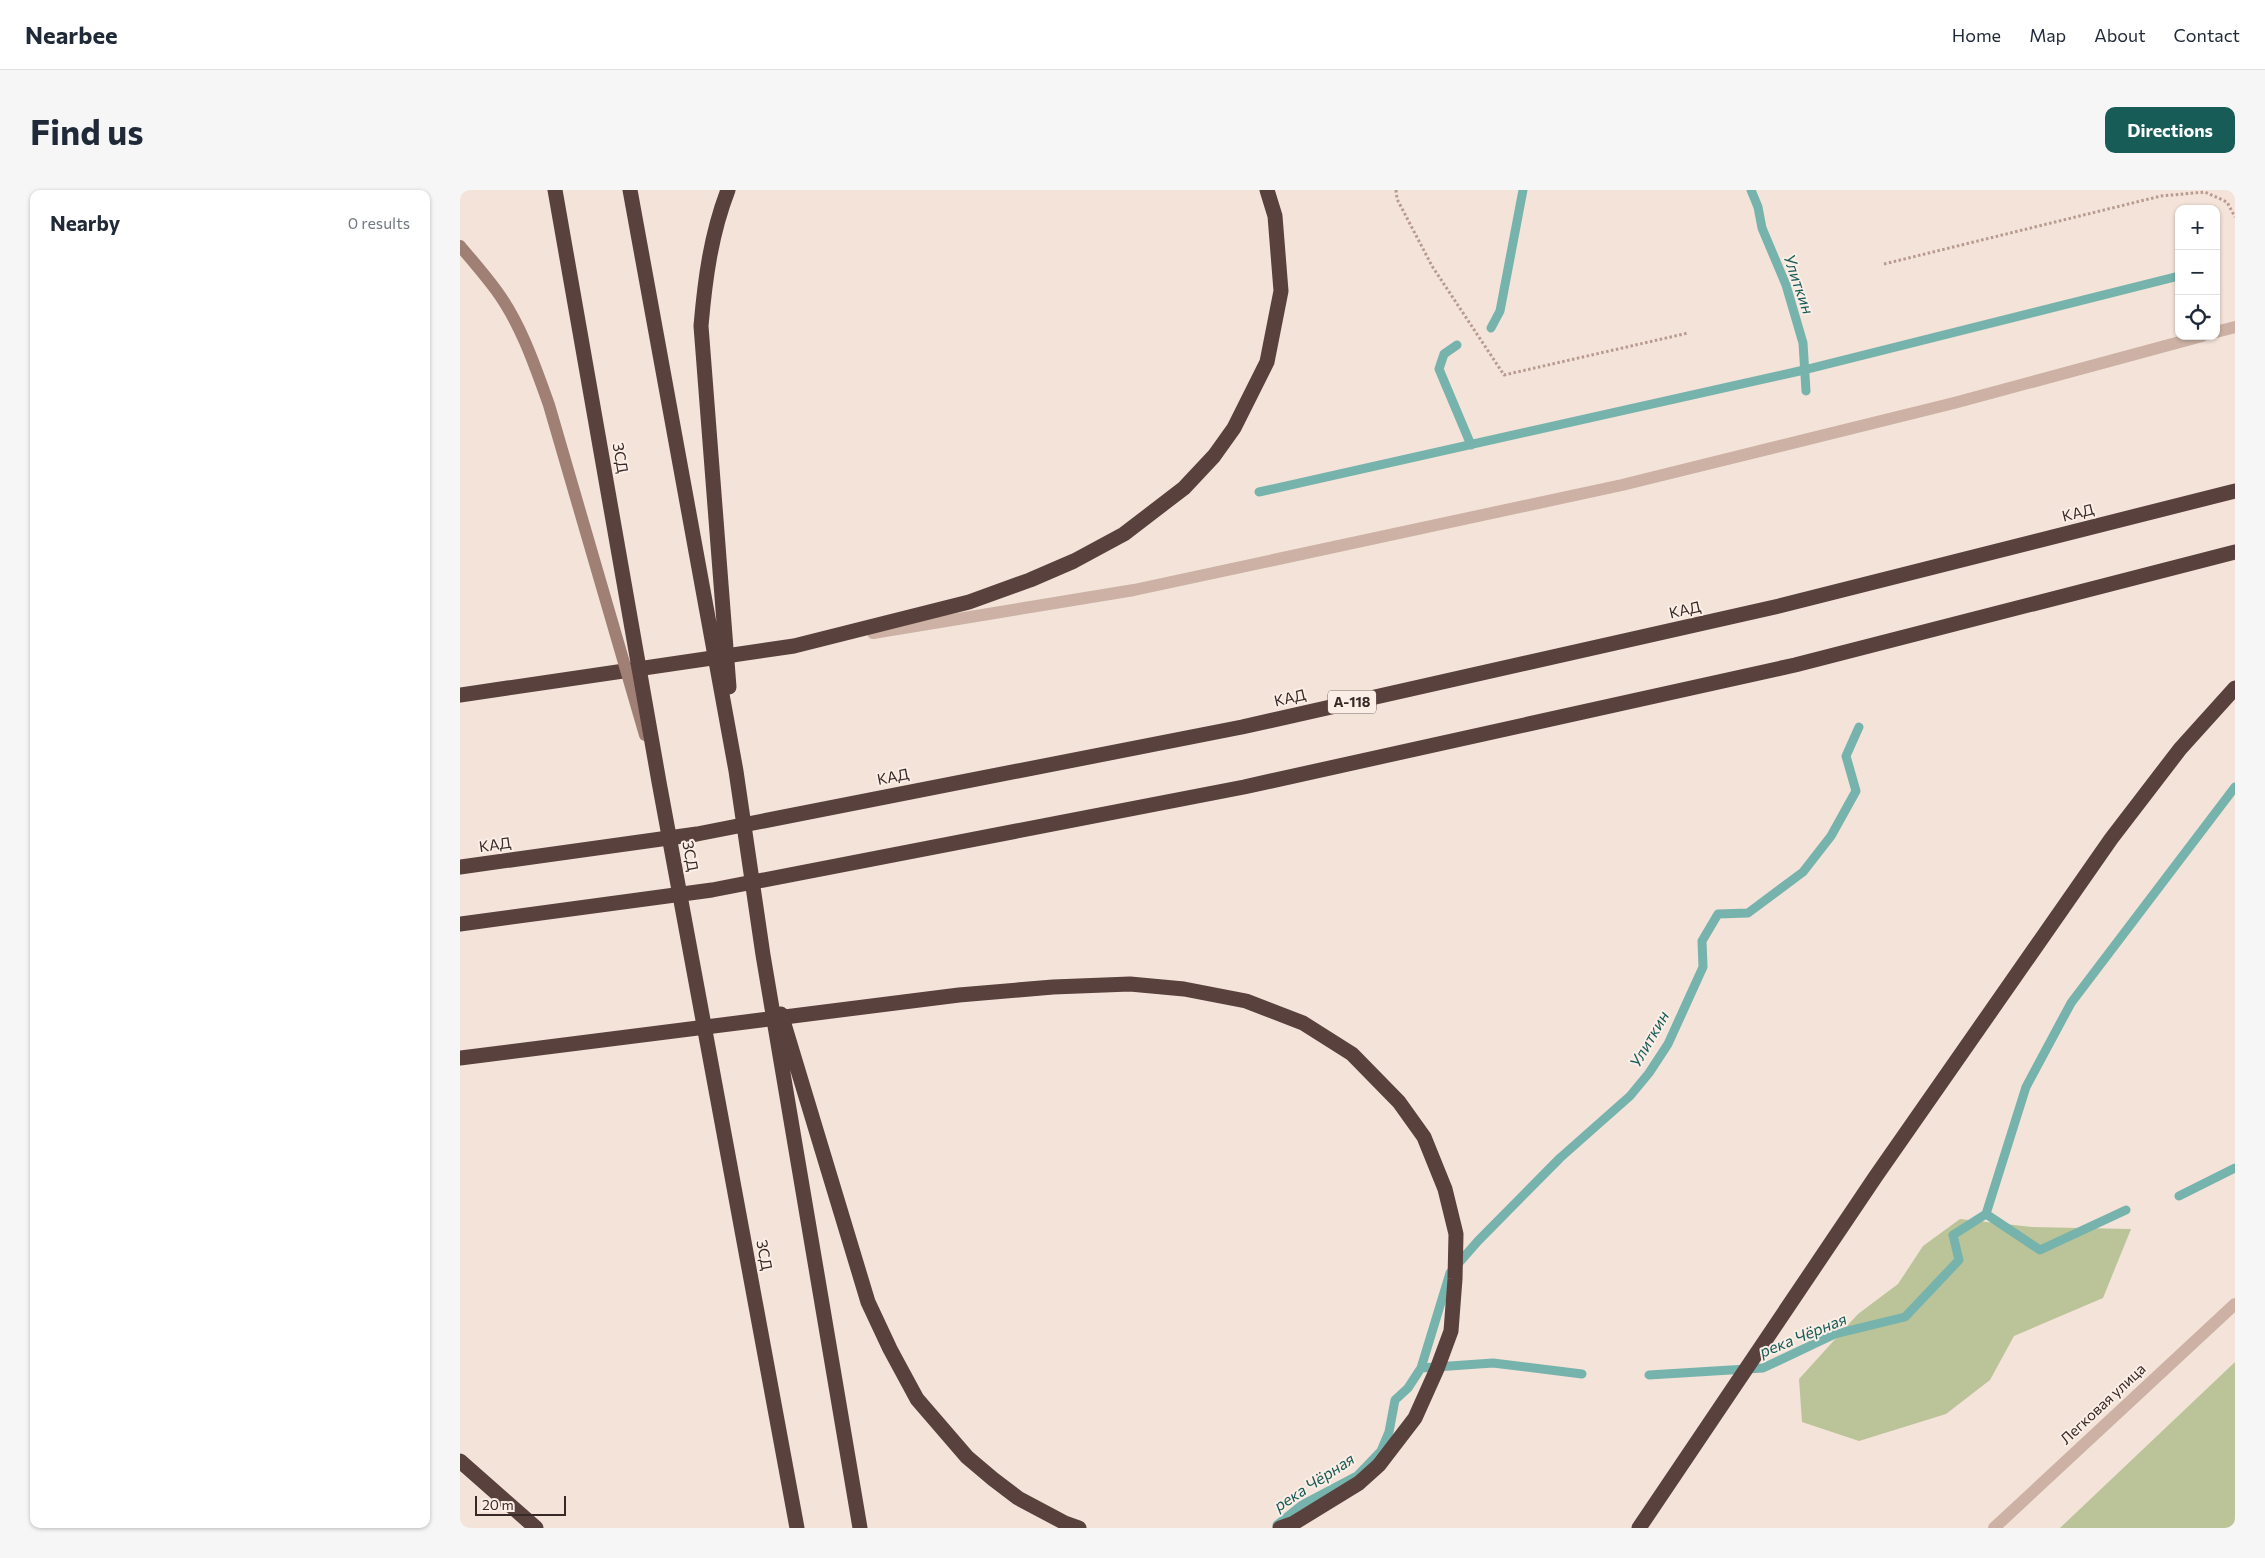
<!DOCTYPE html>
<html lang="en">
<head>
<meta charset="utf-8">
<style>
  body { margin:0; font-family:Commissioner,sans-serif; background:#f6f6f7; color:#1f2937 }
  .controls { position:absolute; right:15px; top:15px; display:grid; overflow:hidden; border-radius:10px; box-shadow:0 1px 4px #0004 }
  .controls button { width:45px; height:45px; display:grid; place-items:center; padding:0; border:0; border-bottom:1px solid #e0e1e3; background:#fff; color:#1f2937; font:25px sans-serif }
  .scale { position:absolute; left:15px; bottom:12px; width:91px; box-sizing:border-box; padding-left:5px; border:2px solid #372926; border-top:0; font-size:14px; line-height:18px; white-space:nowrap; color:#372926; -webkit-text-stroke:4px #fbeee6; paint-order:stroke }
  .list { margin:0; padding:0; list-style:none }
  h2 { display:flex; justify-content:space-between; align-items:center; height:65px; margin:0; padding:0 20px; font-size:21px }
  h2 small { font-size:16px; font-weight:400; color:#747a83 }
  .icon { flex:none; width:28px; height:28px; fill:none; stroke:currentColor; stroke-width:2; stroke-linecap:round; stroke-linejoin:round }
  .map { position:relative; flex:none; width:1775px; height:1338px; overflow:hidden; border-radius:10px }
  header { display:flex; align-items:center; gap:30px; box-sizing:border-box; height:70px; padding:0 25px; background:#fff; border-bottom:1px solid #e0e1e3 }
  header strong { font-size:24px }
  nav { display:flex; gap:28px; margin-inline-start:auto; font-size:18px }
  .intro { display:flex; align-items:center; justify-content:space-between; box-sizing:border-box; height:120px; padding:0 30px }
  h1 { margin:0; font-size:35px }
  .button { padding:12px 22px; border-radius:10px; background:#185c57; color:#fff; font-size:18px; font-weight:700 }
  main { display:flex; gap:30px; padding:0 30px }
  aside { flex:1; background:#fff; border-radius:10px; box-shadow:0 1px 4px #0004 }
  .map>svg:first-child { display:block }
  .green { fill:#bbc498 }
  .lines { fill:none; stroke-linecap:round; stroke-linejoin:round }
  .stream { stroke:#76b3ac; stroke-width:9 }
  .path { stroke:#b89a8e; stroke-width:3; stroke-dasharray:2.5 2.5; stroke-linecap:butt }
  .minor { stroke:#ccb1a4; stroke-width:12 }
  .tertiary { stroke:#ccb1a4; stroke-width:12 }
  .motorway { stroke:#59413d; stroke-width:15 }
  .secondary-bridge { stroke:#a07f75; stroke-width:12 }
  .motorway-bridge { stroke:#59413d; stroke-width:15 }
  .labels { text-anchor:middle; stroke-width:4; stroke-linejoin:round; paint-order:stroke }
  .shield { fill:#fbeee6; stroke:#726460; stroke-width:1 }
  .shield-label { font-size:14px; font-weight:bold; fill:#372926 }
  .street-label { font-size:15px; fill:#372926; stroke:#fbeee6 }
  .water-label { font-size:16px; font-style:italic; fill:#185c57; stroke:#fbeee6 }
</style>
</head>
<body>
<header>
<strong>Nearbee</strong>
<nav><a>Home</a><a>Map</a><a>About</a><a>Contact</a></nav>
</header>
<div class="intro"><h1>Find us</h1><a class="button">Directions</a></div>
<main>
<aside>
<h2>Nearby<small>0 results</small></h2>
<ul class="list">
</ul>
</aside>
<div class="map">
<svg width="1775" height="1338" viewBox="0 0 1775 1338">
  <rect width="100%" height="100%" fill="#f3e3d9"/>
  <path class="green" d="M1500 1029 1572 1037 1671 1039 1643 1108 1554 1146 1530 1190 1486 1224 1399 1251 1342 1232 1339 1189 1398 1124 1438 1094 1463 1056Z
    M1775 1172V1338H1600Z"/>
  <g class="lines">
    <path class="stream" d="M1291 0 1298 17 1302 38 1326 95 1343 153 1346 201
      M1031 138 1040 121 1063 0
      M997 155 984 164 979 179 1011 255
      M799 302 1344 180 1719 86
      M1719 1006 1775 978
      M1526 1024 1566 897 1611 813 1775 597
      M961 1178 1033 1173 1122 1184
      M1189 1185 1303 1178 1375 1144 1445 1127 1499 1070 1493 1045 1526 1024 1580 1060 1666 1020
      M817 1335 842 1315 897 1286 921 1261 929 1242 935 1210 948 1198 961 1178 990 1083 1018 1051 1100 968 1170 906 1189 883 1208 854 1243 777 1242 751 1258 724 1288 723 1343 682 1371 646 1396 601 1386 566 1399 537"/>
    <path class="path" d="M936 0 937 9 972 76 1044 185 1228 143
      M1424 74 1701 6 1745 2 1767 12 1775 27"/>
    <path class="minor" d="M1534 1338 1775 1114"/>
    <path class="tertiary" d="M1756 142 1775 137
      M413 443 674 400 1162 295 1494 213 1742 146"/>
    <path class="motorway" d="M0 505 334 456 509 412 570 390 614 371 664 344 724 298 754 266 774 238 807 172 821 101 815 26 807 0
      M0 677 237 644 782 537 1319 416 1775 301
      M0 734 252 700 784 597 1335 475 1775 362
      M0 868 499 805 593 797 670 794 724 799 786 811 843 833 892 864 939 912 964 947 985 999 996 1044 995 1089 991 1141 977 1179 955 1228 919 1275 899 1293 834 1333 820 1338
      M0 1271 76 1338
      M1179 1338 1416 986 1651 649 1720 559 1775 498"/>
    <path class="secondary-bridge" d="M0 56C12 70 25 85 36 100 61 134 75 176 89 215L185 545"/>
    <path class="motorway-bridge" d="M95 0 199 592 337 1338
      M170 0 276 581 303 765 400 1338
      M268 0C251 44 245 89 241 136L269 497
      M321 824 408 1112 430 1159 457 1209 507 1267 533 1289 558 1308 605 1333 619 1338"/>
  </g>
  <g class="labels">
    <rect class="shield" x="868" y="500.5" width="48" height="23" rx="4"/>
    <g class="shield-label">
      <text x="892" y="517">А-118</text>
    </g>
    <g class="street-label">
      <text transform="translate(160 268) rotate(80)" y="5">ЗСД</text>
      <text transform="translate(1618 323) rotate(-14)" y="5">КАД</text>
      <text transform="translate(1225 420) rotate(-13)" y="5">КАД</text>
      <text transform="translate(830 508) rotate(-13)" y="5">КАД</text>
      <text transform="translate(433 587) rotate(-11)" y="5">КАД</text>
      <text transform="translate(35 655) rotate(-8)" y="5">КАД</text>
      <text transform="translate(230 666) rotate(79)" y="5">ЗСД</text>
      <text transform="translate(304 1065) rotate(79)" y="5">ЗСД</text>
      <text transform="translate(1643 1214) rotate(-43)" y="5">Легковая улица</text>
    </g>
    <g class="water-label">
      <text transform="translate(1339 94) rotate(71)" y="6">Улиткин</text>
      <text transform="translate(1189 849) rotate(-60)" y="6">Улиткин</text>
      <text transform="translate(1343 1145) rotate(-22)" y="6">река Чёрная</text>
      <text transform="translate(854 1292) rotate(-33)" y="6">река Чёрная</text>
    </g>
  </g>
</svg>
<div class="controls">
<button>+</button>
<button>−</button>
<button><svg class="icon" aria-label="locate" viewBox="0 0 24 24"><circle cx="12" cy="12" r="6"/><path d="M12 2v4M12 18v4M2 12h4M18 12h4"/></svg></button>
</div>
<div class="scale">20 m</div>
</div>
</main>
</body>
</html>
